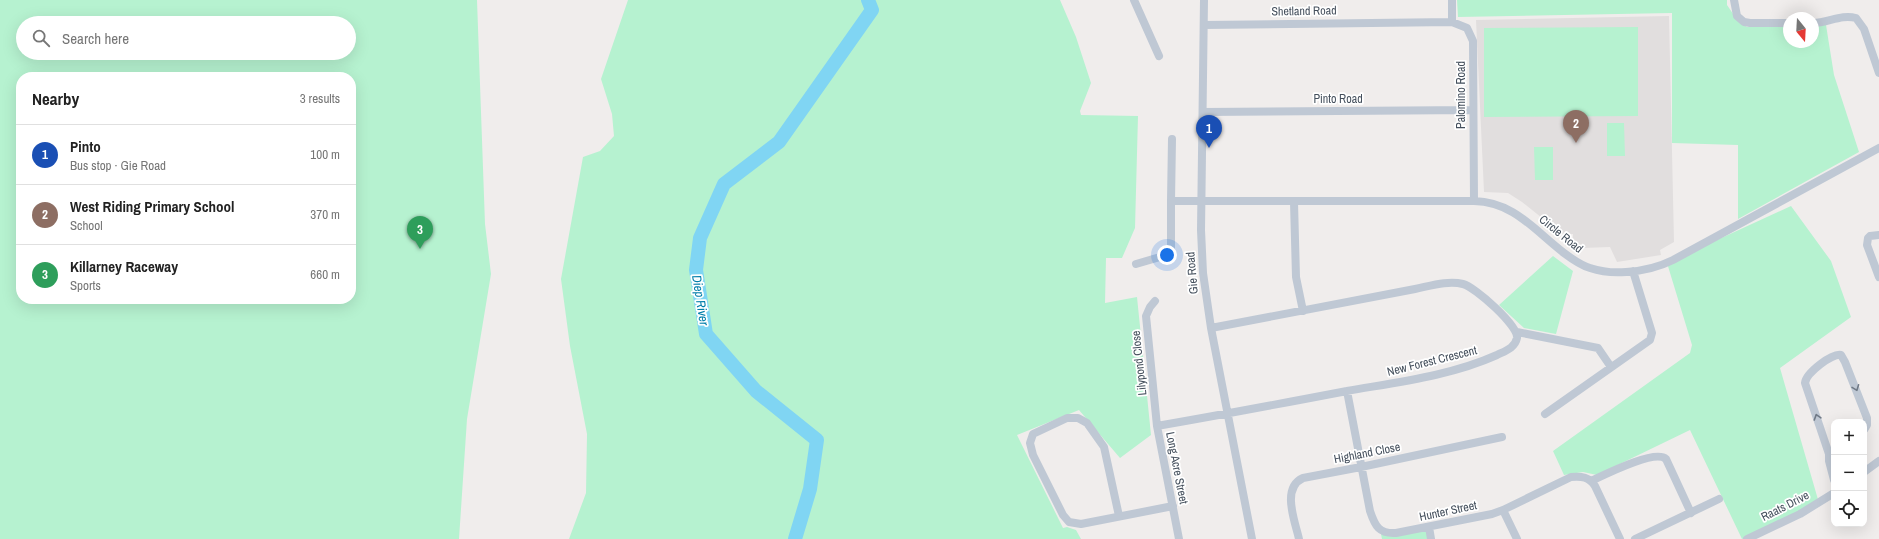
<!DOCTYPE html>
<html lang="en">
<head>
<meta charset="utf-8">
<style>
  body { margin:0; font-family:"Archivo Narrow",sans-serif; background:#f6f6f6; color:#222 }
  .controls { position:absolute; right:12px; bottom:12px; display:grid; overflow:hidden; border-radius:8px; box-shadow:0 4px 16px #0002 }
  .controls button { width:36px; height:36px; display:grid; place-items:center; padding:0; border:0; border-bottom:1px solid #e0e0e0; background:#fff; color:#222; font:20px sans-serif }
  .compass { position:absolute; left:1783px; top:12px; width:36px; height:36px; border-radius:50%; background:#fff; box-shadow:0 4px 16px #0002; rotate:162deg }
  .you { position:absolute; left:1167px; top:255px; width:14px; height:14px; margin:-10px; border:3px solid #fff; border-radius:50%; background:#1a73e8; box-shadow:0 0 0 6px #1a73e833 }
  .badge { display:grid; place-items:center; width:26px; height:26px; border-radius:50%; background:#111827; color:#fff; font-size:13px; font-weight:700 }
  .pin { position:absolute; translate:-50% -33px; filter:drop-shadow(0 1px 2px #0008) }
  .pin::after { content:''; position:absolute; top:21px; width:14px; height:12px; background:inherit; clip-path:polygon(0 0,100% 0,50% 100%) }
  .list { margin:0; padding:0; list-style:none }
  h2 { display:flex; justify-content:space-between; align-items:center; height:52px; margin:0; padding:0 16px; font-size:17px }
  h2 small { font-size:13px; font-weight:400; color:#767676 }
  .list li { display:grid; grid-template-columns:26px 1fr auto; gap:12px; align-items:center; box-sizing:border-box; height:60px; padding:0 16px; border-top:1px solid #e0e0e0 }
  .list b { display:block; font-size:15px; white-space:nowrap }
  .list p { margin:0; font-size:13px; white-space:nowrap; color:#767676 }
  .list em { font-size:13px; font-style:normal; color:#767676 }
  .icon { flex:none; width:22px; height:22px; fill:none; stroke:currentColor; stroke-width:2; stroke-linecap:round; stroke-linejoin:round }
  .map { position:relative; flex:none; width:1879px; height:539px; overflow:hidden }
  .search { position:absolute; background:#fff; box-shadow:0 4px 16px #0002; left:16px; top:16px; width:340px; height:44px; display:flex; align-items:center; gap:10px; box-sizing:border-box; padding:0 14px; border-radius:22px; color:#767676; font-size:15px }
  .panel { position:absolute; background:#fff; box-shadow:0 4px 16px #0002; left:16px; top:72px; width:340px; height:232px; border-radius:16px }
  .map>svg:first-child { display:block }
  .education { fill:#e1dede }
  .green { fill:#b6f2d0; fill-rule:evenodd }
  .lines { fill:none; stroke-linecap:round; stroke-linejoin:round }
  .river { stroke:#80d5f3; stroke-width:14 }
  .minor { stroke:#bfc8d4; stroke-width:8 }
  .oneway { stroke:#6f7986 }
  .labels { text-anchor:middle; stroke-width:3.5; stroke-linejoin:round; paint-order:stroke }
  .street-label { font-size:12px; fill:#444f5c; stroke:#fff }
  .water-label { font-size:13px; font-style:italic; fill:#027eaa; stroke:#fff }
</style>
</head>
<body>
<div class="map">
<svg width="1879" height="539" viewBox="0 0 1879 539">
  <rect width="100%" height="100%" fill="#f0edec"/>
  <path class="education" d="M1669 16 1674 242 1660 250 1661 255 1617 262 1610 247 1582 248 1573 242V234H1562L1522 202 1508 193 1484 192 1476 20Z"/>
  <path class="green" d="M0 0H477L485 224 491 274 467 419 459 539H0ZM23 23H349V53H23ZM21 77H351V299H21Z
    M628 0H1060L1076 37 1091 83 1080 111 1081 115 1138 116 1135 228 1122 258H1106L1105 303 1137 297 1151 435 1120 458 1079 410 1017 435 1063 528 1067 527 1076 530 1081 539H569L586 493 587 434 570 346 561 279 583 157 600 151 614 136 612 114 601 79Z
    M1457 0H1727V5L1738 21 1747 27 1789 26V42H1813V25H1826L1834 75 1859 152 1738 219V145L1672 143V13L1458 17Z
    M1638 27V116L1484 117V28Z
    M1607 123H1624L1625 156H1607Z
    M1534 147H1553V180H1535Z
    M1791 206 1831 261 1851 317 1780 368 1819 503 1742 539 1690 430 1597 475 1583 472 1564 475 1553 451 1690 353 1692 345 1667 263Z
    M1553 256 1573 271 1556 334 1524 328 1499 305Z
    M1428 527 1430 539H1382L1381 534Z"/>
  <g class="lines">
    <path class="river" d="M795 539 810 489 817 440 756 391 706 334 696 270 700 238 724 184 779 142 872 10 868 0"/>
    <path class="minor" d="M1134 0 1159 56
      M1204 0 1201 230 1203 273 1211 328 1252 539
      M1452 0V22
      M1734 0 1737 16 1744 22 1750 23H1789
      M1813 23C1828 23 1841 14 1856 18L1864 29 1879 73
      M1204 25 1452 22 1467 28 1473 41 1474 201
      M1203 112 1473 110
      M1171 201 1172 139
      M1294 202 1296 277 1303 311
      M1879 235 1870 236 1868 238 1867 245 1879 277
      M1136 264 1167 255 1171 251V201H1474C1514 202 1534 230 1564 253 1572 259 1580 265 1590 268 1602 272 1614 273 1626 272 1642 271 1659 267 1673 260L1879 148
      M1155 301 1150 307 1146 316 1157 426 1179 539
      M1517 332 1598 348 1611 367
      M1347 391 1370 511C1375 526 1379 534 1396 533L1492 514 1503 510 1571 477C1582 476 1589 477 1595 486L1620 539
      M1545 414 1650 340 1652 333 1633 271
      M1157 426C1221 415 1284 403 1347 391 1398 382 1450 376 1497 355 1505 351 1515 348 1517 338 1519 326 1475 287 1463 284 1448 280 1430 286 1415 289L1211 328
      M1864 472 1879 461
      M1834 480 1829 461V454L1805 383C1806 373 1832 353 1841 355L1845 362 1867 418V425L1864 430
      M1591 481C1604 475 1655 449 1666 459L1691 513
      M1503 510 1517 539
      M1119 516 1104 447 1087 423 1078 418H1067L1033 434 1030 443 1033 455 1063 515 1069 522 1081 524 1173 506
      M1429 527 1431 539
      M1299 539C1295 521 1281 488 1303 478L1361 467 1502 437
      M1635 539 1719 499
      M1747 539 1800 514 1834 493"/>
  </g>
  <defs><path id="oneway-chevron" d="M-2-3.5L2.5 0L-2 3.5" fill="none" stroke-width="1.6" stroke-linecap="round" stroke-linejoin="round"/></defs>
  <g class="oneway">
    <use href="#oneway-chevron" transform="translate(1856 388) rotate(69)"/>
    <use href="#oneway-chevron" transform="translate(1817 417) rotate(-108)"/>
  </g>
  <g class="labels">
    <g class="street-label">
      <text transform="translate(1304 11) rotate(-1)" y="4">Shetland Road</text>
      <text transform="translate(1461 95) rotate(-90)" y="4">Palomino Road</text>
      <text x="1338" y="103">Pinto Road</text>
      <text transform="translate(1561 234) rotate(39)" y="4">Circle Road</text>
      <text transform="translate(1192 273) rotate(-95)" y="4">Gie Road</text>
      <text transform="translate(1432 361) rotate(-14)" y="4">New Forest Crescent</text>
      <text transform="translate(1139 363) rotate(-96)" y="4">Lilypond Close</text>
      <text transform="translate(1367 453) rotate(-11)" y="4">Highland Close</text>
      <text transform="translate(1177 468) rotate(79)" y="4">Long Acre Street</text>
      <text transform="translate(1785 506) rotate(-27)" y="4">Raats Drive</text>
      <text transform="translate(1448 511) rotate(-12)" y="4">Hunter Street</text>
    </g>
    <g class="water-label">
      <text transform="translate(701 300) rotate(81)" y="5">Diep River</text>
    </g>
  </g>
</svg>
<div class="controls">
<button>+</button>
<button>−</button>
<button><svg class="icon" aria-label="locate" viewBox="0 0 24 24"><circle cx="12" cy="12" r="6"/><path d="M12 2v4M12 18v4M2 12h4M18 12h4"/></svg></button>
</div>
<svg class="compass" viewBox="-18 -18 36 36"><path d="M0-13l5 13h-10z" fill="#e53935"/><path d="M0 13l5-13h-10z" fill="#767676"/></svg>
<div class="you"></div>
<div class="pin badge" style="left:1209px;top:148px;background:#1a4fb4">1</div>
<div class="pin badge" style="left:1576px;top:143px;background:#8d6e63">2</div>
<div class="pin badge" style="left:420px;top:249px;background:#2e9e5b">3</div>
<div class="search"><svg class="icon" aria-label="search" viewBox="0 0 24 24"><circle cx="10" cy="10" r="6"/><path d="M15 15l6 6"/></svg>Search here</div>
<section class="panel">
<h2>Nearby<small>3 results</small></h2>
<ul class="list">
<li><span class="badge" style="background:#1a4fb4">1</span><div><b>Pinto</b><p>Bus stop · Gie Road</p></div><em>100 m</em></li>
<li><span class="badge" style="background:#8d6e63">2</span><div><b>West Riding Primary School</b><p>School</p></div><em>370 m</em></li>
<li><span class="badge" style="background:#2e9e5b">3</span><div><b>Killarney Raceway</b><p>Sports</p></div><em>660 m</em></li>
</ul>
</section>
</div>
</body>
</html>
